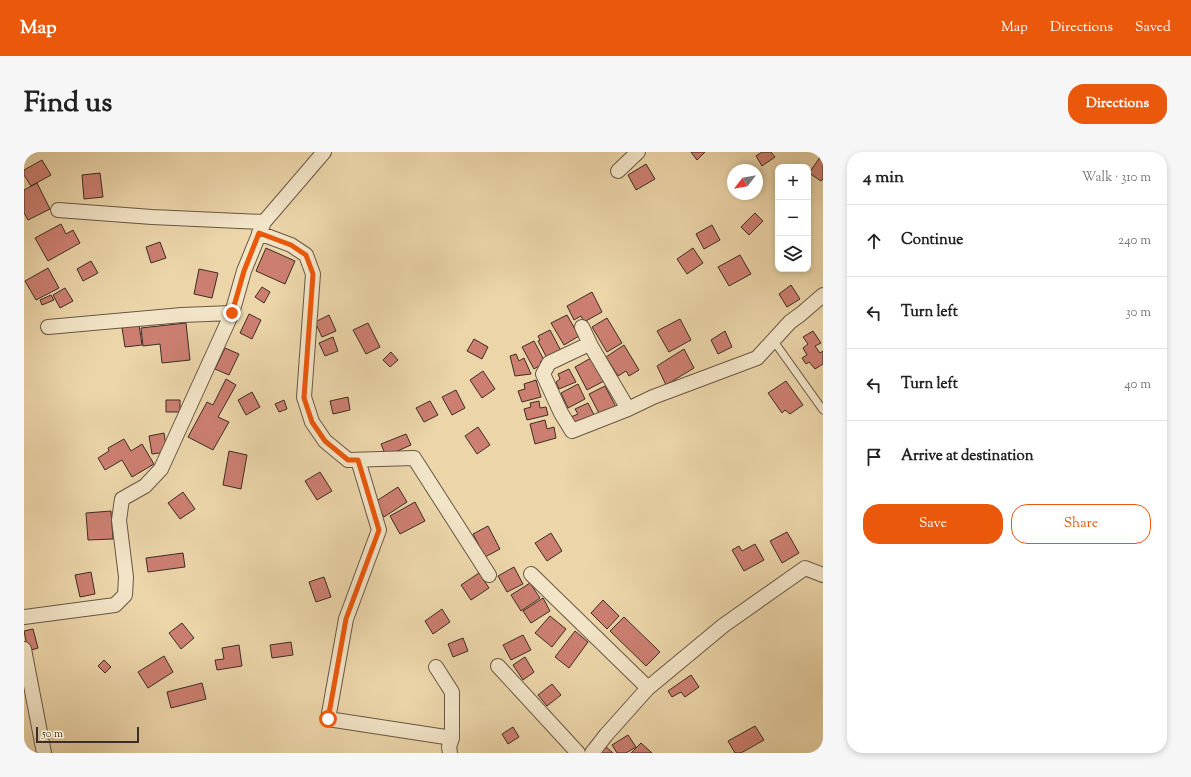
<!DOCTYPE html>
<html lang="en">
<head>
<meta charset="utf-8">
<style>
  body { margin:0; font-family:"Sorts Mill Goudy",serif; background:#f6f6f6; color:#222 }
  .controls { position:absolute; right:12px; top:12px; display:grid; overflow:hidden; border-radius:8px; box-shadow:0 2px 6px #0003 }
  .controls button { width:36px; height:36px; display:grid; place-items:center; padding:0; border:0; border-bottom:1px solid #e0e0e0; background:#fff; color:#222; font:20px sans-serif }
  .compass { position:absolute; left:703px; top:12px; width:36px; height:36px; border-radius:50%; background:#fff; box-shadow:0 2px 6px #0003; rotate:239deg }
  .scale { position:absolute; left:12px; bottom:10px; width:103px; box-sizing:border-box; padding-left:4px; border:2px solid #3c2d25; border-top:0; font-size:11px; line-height:14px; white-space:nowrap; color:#3c2d25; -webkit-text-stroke:3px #f2e4c7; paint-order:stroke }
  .stop { position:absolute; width:12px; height:12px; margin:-9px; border:3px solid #ea580c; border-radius:50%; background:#fff }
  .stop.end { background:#ea580c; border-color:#fff; box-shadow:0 1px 4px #0008 }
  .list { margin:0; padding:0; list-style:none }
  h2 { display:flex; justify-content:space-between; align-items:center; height:52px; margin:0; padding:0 16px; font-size:17px }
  h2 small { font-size:13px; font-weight:400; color:#767676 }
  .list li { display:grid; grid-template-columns:26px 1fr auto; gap:12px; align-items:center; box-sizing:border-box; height:72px; padding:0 16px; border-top:1px solid #e0e0e0 }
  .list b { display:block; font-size:15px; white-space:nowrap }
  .list em { font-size:13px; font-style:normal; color:#767676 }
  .actions { display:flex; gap:8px; padding:12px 16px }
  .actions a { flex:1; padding:9px 0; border:1px solid #ea580c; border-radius:16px; text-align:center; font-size:14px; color:#ea580c }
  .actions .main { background:#ea580c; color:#fff }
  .icon { flex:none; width:22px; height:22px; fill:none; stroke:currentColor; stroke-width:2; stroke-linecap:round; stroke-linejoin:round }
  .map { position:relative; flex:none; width:799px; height:601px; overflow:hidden; border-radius:16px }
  header { display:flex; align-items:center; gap:24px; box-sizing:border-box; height:56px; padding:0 20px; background:#ea580c; color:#fff }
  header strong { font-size:19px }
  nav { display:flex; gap:22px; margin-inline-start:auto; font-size:14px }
  .intro { display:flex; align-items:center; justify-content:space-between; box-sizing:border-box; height:96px; padding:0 24px }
  h1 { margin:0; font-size:28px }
  .button { padding:10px 18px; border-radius:16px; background:#ea580c; color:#fff; font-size:14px; font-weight:700 }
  main { display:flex; gap:24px; padding:0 24px }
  aside { flex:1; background:#fff; border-radius:16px; box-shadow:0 2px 6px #0003 }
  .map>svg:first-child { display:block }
  .building { fill:#cc7f71; stroke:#3c2d25 }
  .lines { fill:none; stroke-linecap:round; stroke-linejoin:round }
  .service-casing { stroke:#685746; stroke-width:9 }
  .minor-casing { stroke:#685746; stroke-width:16 }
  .service { stroke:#f2e4c7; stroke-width:7 }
  .minor { stroke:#f2e4c7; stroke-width:14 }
  .route { stroke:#ea580c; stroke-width:5 }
</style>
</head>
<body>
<header>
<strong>Map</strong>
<nav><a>Map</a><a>Directions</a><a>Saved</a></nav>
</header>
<div class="intro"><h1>Find us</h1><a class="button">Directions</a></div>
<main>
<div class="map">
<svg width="799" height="601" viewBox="0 0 799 601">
  <rect width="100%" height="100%" fill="#ebd5a9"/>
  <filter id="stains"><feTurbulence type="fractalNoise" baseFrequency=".005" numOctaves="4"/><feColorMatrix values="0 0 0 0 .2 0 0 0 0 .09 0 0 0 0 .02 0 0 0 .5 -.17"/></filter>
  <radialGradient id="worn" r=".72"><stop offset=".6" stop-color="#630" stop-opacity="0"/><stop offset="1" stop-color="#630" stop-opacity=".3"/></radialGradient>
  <path class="building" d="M667 0H681L673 8Z
    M738 0H747L751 5 738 14 732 4Z
    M799 1V27L797 29 785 21Z
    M18 8 27 23 7 34 0 23V18Z
    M622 12 631 27 612 38 604 23Z
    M76 21 79 45 60 47 58 23Z
    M13 31 26 57 4 68 0 61V38Z
    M731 61 739 69 725 83 717 75Z
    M37 72 42 82 49 78 56 91 24 109 11 86Z
    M688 73 696 88 680 97 672 82Z
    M136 90 142 106 127 111 122 95Z
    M242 96 271 109 261 132 232 119Z
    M669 96 679 111 663 122 653 107Z
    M716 103 727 122 705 134 694 115Z
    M67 109 74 121 59 129 53 117Z
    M24 116 35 136 12 148 1 129Z
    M175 117 194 121 188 146 170 142Z
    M767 133 776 147 763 155 755 142Z
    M238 135 246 140 240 151 231 145Z
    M41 136 49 149 36 156 29 143Z
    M568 140 578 160 560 170 557 164 550 168 543 154Z
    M27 143 30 148 18 153 16 148Z
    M225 162 237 168 228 187 216 181Z
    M305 163 312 179 298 185 291 170Z
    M543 163 555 184 540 193 527 171Z
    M583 166 598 191 583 200 568 175Z
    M656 167 667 188 645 200 633 179Z
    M162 171 166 208 138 211 136 192 119 194 117 176Z
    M344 171 356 195 342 202 329 178Z
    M115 173 118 193 101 195 98 176Z
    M526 178 537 199 524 208 514 189 516 188 514 184Z
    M701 179 708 195 694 202 687 188Z
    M789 179 797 191 791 194 796 201 799 199V212L791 217 785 210 782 212 778 206 783 203 779 196 784 192 779 185Z
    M309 185 314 199 301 204 295 191Z
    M450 187 464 195 458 207 443 199Z
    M510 189 520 208 516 210 518 212 510 217 498 195Z
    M600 193 615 218 605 224 602 219 594 224 582 205Z
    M201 196 215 202 205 223 191 217Z
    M660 197 670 216 642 233 633 214Z
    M367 200 374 208 366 215 359 208Z
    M492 202 495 209 500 206 507 222 491 224 486 204Z
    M567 206 580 229 563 238 551 215Z
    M545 217 552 230 535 237 532 230 536 227 534 222Z
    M459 219 471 237 458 246 446 228Z
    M202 227 212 233 194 265 205 270 189 298 164 285 183 250 189 253Z
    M512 228 517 245 498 250 494 239 501 237 500 232Z
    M762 229 779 253 766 262 761 258 758 261 744 241Z
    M554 232 561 247 544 256 537 241Z
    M581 234 593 257 577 265 565 242Z
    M432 238 441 256 428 263 418 245Z
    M228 240 236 255 222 263 214 248Z
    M324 245 326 258 309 262 306 249Z
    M142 248H156V260H142Z
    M260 248 263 257 255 260 251 252Z
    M406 249 414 263 400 270 392 256Z
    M515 249 516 256 522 255 524 263 503 268 500 257 507 255 506 251Z
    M564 251 571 265 554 272 552 269 550 271 547 265 554 262 551 257Z
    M521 268 523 277 530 275 532 286 511 292 506 272Z
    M454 275 466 293 453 302 441 284Z
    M140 281 143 300 128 302 125 284Z
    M382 282 387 293 362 304 357 292Z
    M100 287 107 299 118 292 130 312 108 325 98 308 81 318 74 306 85 299 84 296Z
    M205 299 223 303 217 337 199 333Z
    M296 320 308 339 293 348 281 329Z
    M374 335 383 350 360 365 351 350Z
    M159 340 171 357 156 367 144 351Z
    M391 350 401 369 376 382 366 364Z
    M87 359 89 387 64 388 62 361Z
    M464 374 476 397 461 405 449 382Z
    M763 380 775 401 758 411 746 389Z
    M527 381 538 399 523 409 511 391Z
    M731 392 740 408 720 419 708 398 715 394 718 399Z
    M159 401 161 415 124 420 122 406Z
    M490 415 499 432 483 440 474 424Z
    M67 420 71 442 56 445 51 423Z
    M455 421 465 436 447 448 437 433Z
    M300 425 307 445 292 450 285 430Z
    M506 431 516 446 497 459 487 443Z
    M519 446 526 459 507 471 499 459Z
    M579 448 595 464 583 477 567 461Z
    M418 457 426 470 409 482 401 469Z
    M526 464 542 477 528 495 511 481Z
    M600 465 636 500 622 514 586 479Z
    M158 471 170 486 157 497 145 481Z
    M9 477 14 496 4 499 0 479Z
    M551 479 564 490 545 516 531 505Z
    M499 483 507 498 487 508 479 493Z
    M439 486 444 499 429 505 424 492Z
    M267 490 269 503 248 506 246 493Z
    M215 493 218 514 193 518 191 508 200 507 198 496Z
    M140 504 149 520 124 536 114 520Z
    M501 505 510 520 499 528 489 513Z
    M80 508 87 515 81 521 74 514Z
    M667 523 675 535 661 545 657 540 648 545 644 539Z
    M178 531 182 547 147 556 143 540Z
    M528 532 537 543 523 554 514 543Z
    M731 574 740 588 717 601H711L704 589Z
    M489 575 495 585 484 592 478 582Z
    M604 583 612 595 602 601H593L588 593Z
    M617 591 628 601H607Z
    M581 594 589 601H574Z"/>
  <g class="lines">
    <g class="service-casing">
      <path id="service" d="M749 188 799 258"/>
    </g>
    <g class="minor-casing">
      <path id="minor" d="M594 19 614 0
        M34 58 128 65 240 70
        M235 81 267 93 282 103 289 122 280 245 288 270 301 289 324 308 390 306 465 423
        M24 175 158 163 208 161
        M558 175 567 194
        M604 257 548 279 537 261 519 222 525 211 563 193 567 194 604 257 629 245 733 206 766 170 777 162 799 143
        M334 308 355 378 322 467 304 567 428 586
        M507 422 624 536
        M0 465 91 453 101 443 102 425 95 368 98 347 121 334 137 317 208 161 220 119 240 70 300 0
        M0 497 20 601
        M474 514 554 601
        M412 515 428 540V586L425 595 426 601
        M568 601 582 583 624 536 700 473 781 416 799 423"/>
    </g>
    <use href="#service" class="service"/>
    <use href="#minor" class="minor"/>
  </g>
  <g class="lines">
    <path class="route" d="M208 161 220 119 235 81 267 93 282 103 289 122 280 246 288 270 301 289 324 308H334L355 378 322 467 304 567"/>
  </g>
  <rect width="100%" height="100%" filter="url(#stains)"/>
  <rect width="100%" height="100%" fill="url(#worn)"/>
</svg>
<div class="controls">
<button>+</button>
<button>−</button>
<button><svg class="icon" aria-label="layers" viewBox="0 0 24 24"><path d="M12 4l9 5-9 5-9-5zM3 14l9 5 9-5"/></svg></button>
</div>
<svg class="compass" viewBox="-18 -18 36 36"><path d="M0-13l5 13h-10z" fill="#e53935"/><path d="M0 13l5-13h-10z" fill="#767676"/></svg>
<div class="scale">50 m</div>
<div class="stop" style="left:304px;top:567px"></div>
<div class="stop end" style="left:208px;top:161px"></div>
</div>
<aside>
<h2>4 min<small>Walk · 310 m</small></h2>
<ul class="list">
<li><svg class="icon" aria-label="ahead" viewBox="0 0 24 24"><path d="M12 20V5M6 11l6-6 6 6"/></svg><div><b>Continue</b></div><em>240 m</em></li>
<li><svg class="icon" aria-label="left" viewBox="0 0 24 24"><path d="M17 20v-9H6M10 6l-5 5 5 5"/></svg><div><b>Turn left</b></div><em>30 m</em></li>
<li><svg class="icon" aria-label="left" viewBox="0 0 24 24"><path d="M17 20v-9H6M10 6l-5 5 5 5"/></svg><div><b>Turn left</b></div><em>40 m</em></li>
<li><svg class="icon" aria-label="arrive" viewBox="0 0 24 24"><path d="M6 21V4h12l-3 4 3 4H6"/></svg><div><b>Arrive at destination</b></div></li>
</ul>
<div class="actions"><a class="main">Save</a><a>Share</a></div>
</aside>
</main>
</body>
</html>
